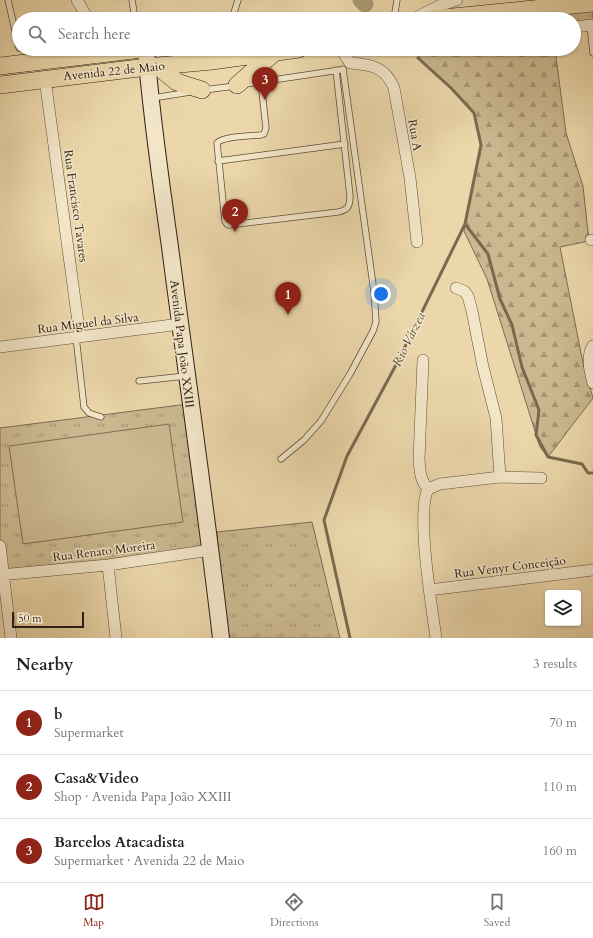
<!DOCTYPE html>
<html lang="en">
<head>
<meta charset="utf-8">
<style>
  body { margin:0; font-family:Cardo,serif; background:#f6f6f6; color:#202124 }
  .controls { position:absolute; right:12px; bottom:12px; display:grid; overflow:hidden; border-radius:4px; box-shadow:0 1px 3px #0004 }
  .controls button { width:36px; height:36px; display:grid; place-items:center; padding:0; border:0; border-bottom:1px solid #e0e0e0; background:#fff; color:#202124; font:20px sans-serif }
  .scale { position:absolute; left:12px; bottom:10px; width:72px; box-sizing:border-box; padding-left:4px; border:2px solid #312114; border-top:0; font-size:11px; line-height:14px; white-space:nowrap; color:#312114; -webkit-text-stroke:3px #f2e5c8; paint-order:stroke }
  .you { position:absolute; left:381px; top:294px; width:14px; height:14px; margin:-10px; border:3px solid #fff; border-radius:50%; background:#1a73e8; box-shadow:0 0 0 6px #1a73e833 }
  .badge { display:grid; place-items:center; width:26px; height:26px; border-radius:50%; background:#8f2418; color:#fff; font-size:13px; font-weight:700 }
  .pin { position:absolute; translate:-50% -33px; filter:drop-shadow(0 1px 2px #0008) }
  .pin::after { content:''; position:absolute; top:21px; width:14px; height:12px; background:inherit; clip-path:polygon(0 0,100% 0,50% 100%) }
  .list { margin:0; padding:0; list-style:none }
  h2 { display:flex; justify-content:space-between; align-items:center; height:52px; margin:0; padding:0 16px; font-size:17px }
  h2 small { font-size:13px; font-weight:400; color:#757577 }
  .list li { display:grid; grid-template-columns:26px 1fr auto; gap:12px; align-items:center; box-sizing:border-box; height:64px; padding:0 16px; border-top:1px solid #e0e0e0 }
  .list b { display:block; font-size:15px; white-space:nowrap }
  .list p { margin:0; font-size:13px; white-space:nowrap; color:#757577 }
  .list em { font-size:13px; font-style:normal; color:#757577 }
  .icon { flex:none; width:22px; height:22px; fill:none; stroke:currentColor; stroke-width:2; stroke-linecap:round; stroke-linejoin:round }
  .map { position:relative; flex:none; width:593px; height:638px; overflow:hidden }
  .search { position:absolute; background:#fff; box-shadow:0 1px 3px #0004; left:12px; right:12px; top:12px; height:44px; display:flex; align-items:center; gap:10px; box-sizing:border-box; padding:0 14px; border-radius:22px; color:#757577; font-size:15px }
  .sheet { height:244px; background:#fff }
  nav { display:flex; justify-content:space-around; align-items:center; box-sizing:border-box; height:56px; border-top:1px solid #e0e0e0; background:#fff; font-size:11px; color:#757577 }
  nav a { display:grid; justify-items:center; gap:2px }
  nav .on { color:#8f2418 }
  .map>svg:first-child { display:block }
  .grass { fill:url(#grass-tufts); stroke:#7e6c52 }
  .forest { fill:url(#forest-firs); stroke:#7e6c52 }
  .garden { fill:#cbb890; stroke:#7e6c52 }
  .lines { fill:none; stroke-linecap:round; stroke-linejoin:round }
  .stream { stroke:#7b694f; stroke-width:3 }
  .river { stroke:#ac9977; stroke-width:17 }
  .lane-casing { stroke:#604e3a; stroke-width:7 }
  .street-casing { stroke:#604e3a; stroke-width:12 }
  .secondary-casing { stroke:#312114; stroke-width:18 }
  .primary-casing { stroke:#312114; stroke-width:18 }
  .lane { stroke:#f2e5c8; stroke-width:5.5 }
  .street { stroke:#f2e5c8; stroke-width:11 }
  .secondary { stroke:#f2e5c8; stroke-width:16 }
  .primary { stroke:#ebd7aa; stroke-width:17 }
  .labels { text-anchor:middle; stroke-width:3; stroke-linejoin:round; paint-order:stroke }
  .street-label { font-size:12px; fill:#312114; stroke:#f2e5c8 }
  .water-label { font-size:13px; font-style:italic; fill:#5c4b37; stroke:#f2e5c8 }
</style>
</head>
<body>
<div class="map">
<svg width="593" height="638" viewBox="0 0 593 638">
  <defs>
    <pattern id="grass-tufts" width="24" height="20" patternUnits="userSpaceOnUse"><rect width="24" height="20" fill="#cbb890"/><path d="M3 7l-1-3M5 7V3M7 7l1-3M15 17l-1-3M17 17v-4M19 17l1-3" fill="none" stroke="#a59574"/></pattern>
    <pattern id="forest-firs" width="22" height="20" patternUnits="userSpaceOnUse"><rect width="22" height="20" fill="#cbb890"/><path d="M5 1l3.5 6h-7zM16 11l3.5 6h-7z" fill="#a59574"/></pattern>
  </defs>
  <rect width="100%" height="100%" fill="#ebd7aa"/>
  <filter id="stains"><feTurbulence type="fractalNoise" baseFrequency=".005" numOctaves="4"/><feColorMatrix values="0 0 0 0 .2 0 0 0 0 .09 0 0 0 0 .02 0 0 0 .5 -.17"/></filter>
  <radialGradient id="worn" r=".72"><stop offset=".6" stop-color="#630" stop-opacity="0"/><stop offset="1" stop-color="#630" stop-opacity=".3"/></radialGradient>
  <path class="grass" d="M593 7V22L574 24V19H491Z
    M188 404 211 550 2 576 0 560V428Z
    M312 522 340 638H225L217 532Z"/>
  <path class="forest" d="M416 49H555L566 133 583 186 589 241 560 247 584 368 593 398 548 457 540 447 487 279 464 231 481 145 474 113 451 88 420 59Z"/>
  <path class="garden" d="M169 424 183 522 23 544 9 446Z"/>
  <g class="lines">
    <path class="stream" d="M465 224 488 254 500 299 512 325 522 367 539 410 536 435 548 457 582 464 588 473H593
      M350 638 324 520 347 456 397 363 465 224 481 145 474 113 451 88 418 58"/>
    <path class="river" d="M361 0 365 4"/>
    <g class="lane-casing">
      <path id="lane" d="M8 0 19 48
        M132 0 135 19
        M232 19 238 0
        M394 19 397 0
        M590 25 593 53
        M261 82 266 128 264 134 261 135C251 136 223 136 217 143L225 221 227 224 229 225 338 212C348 210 350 206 350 196L336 70
        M246 84 340 70
        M204 90 235 86
        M153 98 190 92
        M218 161 345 144
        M76 337 84 407 89 413 101 417
        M139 381 186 376
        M281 459 304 440 321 421 350 374 373 331 376 322 374 292 343 69"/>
    </g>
    <g class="street-casing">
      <path id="street" d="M77 0 88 19
        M413 19 441 5 457 0
        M574 27 593 25
        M341 49 350 63C371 65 385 66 394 88L410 178 417 242
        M45 79 80 337
        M591 240H593
        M456 288 464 291 468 296 472 311 483 367 496 418 500 477
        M593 346C586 356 590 371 593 383
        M0 347 180 324
        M423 360 419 459C420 471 420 480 428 489
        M0 546 11 638
        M108 565 116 638
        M0 575 108 565 211 550
        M429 590 593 570
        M436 638C432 608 416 513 428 489L440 484 500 477 541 478"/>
    </g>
    <g class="secondary-casing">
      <path id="secondary" d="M146 49C151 115 161 182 170 247 187 378 206 508 221 638"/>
    </g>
    <g class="primary-casing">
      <path id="primary" d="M433 19 593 3
        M0 66 142 49
        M157 66 177 82 202 90
        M0 85 147 67 212 61 299 49
        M237 85 275 52"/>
    </g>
    <use href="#lane" class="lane"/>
    <use href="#street" class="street"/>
    <use href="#secondary" class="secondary"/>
    <use href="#primary" class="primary"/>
  </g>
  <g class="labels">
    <g class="street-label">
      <text transform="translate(114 71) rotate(-6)" y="4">Avenida 22 de Maio</text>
      <text transform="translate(415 135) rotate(80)" y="4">Rua A</text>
      <text transform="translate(76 206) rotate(82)" y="4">Rua Francisco Tavares</text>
      <text transform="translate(88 323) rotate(-7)" y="4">Rua Miguel da Silva</text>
      <text transform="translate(182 344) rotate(83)" y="4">Avenida Papa João XXIII</text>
      <text transform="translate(104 551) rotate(-7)" y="4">Rua Renato Moreira</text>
      <text transform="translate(510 567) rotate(-7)" y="4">Rua Venyr Conceição</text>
    </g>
    <g class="water-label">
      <text transform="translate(408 339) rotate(-64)" y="5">Rio Várzea</text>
    </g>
  </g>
  <rect width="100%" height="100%" filter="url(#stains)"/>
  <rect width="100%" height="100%" fill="url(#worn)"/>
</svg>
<div class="controls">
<button><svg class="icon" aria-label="layers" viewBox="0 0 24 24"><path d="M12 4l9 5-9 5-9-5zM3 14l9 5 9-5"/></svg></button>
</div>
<div class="scale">50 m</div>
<div class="you"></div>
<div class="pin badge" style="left:288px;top:315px">1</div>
<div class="pin badge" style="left:235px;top:232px">2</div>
<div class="pin badge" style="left:265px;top:100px">3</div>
<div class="search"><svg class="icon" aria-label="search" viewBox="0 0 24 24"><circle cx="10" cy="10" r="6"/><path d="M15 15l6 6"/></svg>Search here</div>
</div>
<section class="sheet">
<h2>Nearby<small>3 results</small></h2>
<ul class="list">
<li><span class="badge">1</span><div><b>b</b><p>Supermarket</p></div><em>70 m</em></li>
<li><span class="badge">2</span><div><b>Casa&amp;Video</b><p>Shop · Avenida Papa João XXIII</p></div><em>110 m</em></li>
<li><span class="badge">3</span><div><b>Barcelos Atacadista</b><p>Supermarket · Avenida 22 de Maio</p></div><em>160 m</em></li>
</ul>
</section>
<nav>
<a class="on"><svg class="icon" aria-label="map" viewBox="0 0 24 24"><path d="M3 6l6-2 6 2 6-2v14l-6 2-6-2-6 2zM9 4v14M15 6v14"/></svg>Map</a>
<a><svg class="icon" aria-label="directions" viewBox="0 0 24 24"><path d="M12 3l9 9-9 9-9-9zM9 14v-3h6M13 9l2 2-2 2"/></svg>Directions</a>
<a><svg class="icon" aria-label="saved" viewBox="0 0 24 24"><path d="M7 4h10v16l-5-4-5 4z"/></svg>Saved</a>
</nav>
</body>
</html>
